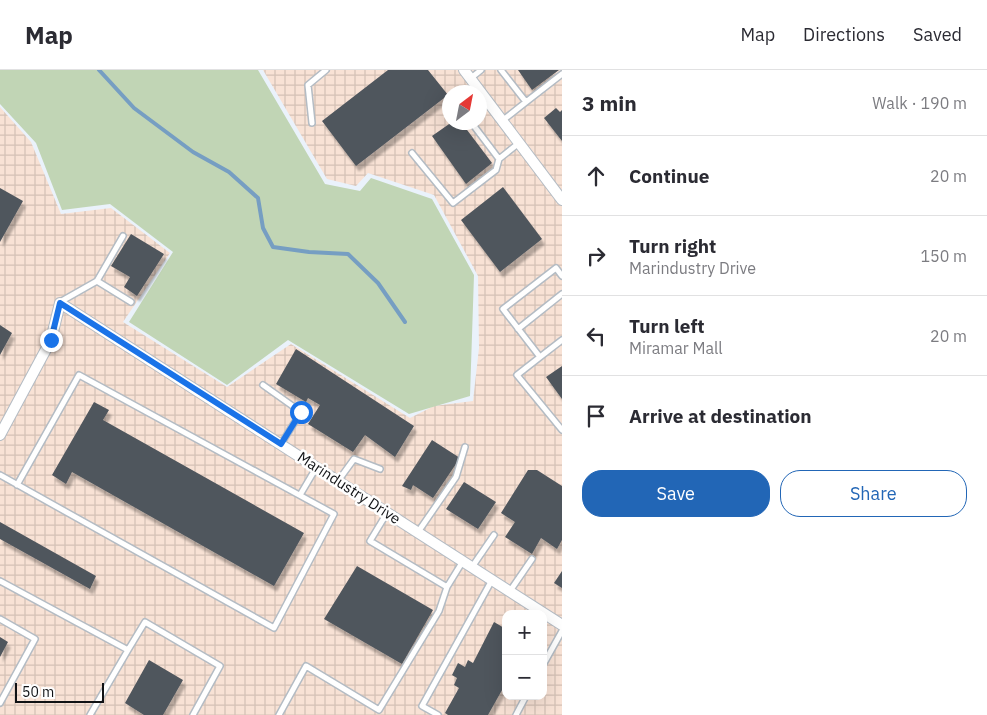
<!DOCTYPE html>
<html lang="en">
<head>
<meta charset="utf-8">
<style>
  body { margin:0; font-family:"IBM Plex Sans",sans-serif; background:#f2f2f3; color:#2b2b33 }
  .controls { position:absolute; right:15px; bottom:15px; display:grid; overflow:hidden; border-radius:10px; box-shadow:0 5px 20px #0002 }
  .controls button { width:45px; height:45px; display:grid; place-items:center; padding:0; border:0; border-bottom:1px solid #e1e1e2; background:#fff; color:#2b2b33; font:25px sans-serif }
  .compass { position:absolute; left:442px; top:15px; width:45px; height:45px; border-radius:50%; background:#fff; box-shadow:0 5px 20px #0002; rotate:32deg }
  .scale { position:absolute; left:15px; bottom:12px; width:89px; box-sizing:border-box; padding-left:5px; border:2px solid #101215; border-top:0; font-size:14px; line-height:18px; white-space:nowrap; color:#101215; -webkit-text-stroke:4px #fefefe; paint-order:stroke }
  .stop { position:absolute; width:15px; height:15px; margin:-11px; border:4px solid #1a73e8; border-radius:50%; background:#fff }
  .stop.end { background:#1a73e8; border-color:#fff; box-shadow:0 1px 5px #0008 }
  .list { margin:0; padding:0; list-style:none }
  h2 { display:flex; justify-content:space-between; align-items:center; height:65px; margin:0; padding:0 20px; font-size:21px }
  h2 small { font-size:16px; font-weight:400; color:#7c7c81 }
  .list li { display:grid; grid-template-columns:32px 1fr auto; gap:15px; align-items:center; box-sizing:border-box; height:80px; padding:0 20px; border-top:1px solid #e1e1e2 }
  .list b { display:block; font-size:19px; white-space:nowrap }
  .list p { margin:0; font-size:16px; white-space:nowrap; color:#7c7c81 }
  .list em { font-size:16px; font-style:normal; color:#7c7c81 }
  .actions { display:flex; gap:10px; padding:15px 20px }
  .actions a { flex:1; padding:11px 0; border:1px solid #2266b6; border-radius:20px; text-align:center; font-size:18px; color:#2266b6 }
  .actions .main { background:#2266b6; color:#fff }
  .icon { flex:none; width:28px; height:28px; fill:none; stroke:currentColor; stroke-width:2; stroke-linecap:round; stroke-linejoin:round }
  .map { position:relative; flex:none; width:562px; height:645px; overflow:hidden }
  header { display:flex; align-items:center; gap:30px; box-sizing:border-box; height:70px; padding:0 25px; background:#fff; border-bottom:1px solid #e1e1e2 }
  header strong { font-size:24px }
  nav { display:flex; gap:28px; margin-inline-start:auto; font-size:18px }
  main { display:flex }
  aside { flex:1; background:#fff }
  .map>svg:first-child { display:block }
  .industrial { fill:url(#industrial-grid); fill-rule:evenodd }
  .grass { fill:#c1d5b5 }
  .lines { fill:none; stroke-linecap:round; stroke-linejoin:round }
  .stream { stroke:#769ec2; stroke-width:4 }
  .building { fill:#4f565d; filter:url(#shadow) }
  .lane-casing { stroke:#b4bcc4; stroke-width:8 }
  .street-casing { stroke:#b4bcc4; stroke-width:12 }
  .lane { stroke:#fff; stroke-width:5 }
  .street { stroke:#fff; stroke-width:10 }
  .route { stroke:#1a73e8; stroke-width:6 }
  .labels { text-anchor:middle; stroke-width:5; stroke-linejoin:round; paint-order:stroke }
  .street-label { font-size:15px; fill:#101215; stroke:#fefefe }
</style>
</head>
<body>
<header>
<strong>Map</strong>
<nav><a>Map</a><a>Directions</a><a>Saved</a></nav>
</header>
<main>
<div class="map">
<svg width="562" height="645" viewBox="0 0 562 645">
  <defs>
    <pattern id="industrial-grid" width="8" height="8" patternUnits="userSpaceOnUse" patternTransform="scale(1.25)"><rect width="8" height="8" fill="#f8e2d5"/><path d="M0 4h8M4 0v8" fill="none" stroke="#d4c1b6"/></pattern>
    <filter id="shadow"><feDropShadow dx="3" dy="5.5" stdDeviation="1" flood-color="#0004"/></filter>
  </defs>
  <rect width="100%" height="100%" fill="#eaf2fb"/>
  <path class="industrial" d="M263 0H562V645H0V37L31 72 61 144 111 138 170 183 123 252 227 317 291 274 410 348 434 336 473 331 479 278 478 206 434 125 368 103 356 116 327 109ZM450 22H480V52H450ZM506 544H543V626H506Z"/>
  <path class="grass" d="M0 0H258L325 114 360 121 371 108 432 129 474 205 470 326 409 344 288 270 227 315 129 252 173 182 110 134 62 140 36 73 0 34Z"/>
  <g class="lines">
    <path class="stream" d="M99 0 134 38 193 82 229 102 258 128 263 158 273 177 309 182 348 184 378 213 405 252"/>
  </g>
  <path class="building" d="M388 0H428L448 25 356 96 322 51Z
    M518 0H559L532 20Z
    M556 38 560 42 562 40V71L544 48Z
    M452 52H461L492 93 466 114 432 66Z
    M503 117 542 169 500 202 461 150Z
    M0 118 23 131 0 172Z
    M131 164 164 184 137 226 124 217 130 207 111 196Z
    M0 255 12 263 0 285Z
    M296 279 414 356 395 387 365 365 353 382 308 354 320 335 308 328 306 332 276 314Z
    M562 296V329L546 307Z
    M94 332 109 340 103 350 304 463 274 516 72 402 66 414 52 405Z
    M432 370 460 388 433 428 413 415 411 420 402 416Z
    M528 400H537L562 416V470L557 479 541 468 532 484 505 467 515 452 501 443Z
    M464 412 496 432 478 459 446 439Z
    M0 452 96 506 90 519 0 469Z
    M357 496 433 540 402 594 324 549Z
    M562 501V518L554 513Z
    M494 552 506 559V613L488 645H448L445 643 459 618 454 615 457 608 452 605 458 593 465 597 468 590 473 593Z
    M0 567 8 572 0 587Z
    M149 590 183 610 163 645H144L125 633Z"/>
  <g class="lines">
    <g class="lane-casing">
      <path id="lane" d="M501 0 526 32 502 51
        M471 8 481 0
        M526 32 562 4
        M471 52 499 89 519 73
        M312 53 308 15 326 0
        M412 83 453 133 496 100 499 89
        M562 206 556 198 503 239 540 287 562 270
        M97 211 123 166
        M60 232 97 211 131 232
        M518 259 562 224
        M540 287 517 305 562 360
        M263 315 301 342 281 374
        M0 405 274 558 334 444 79 305 17 415
        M338 411 354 389 380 399
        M300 425 316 398
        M387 443 370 471 447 517 463 491
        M418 462 456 407 465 377
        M472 497 494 465
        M0 511 128 580 145 552 220 596 193 645
        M510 521 532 489
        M0 549 35 569 0 633
        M543 595 562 561
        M90 645 128 580
        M279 645 306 596 379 640 439 541 447 517
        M438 645 422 636 492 510
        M516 645 526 626"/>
    </g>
    <g class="street-casing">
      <path id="street" d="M464 0 562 130
        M0 365 51 270 60 233 562 555"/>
    </g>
    <use href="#lane" class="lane"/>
    <use href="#street" class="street"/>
  </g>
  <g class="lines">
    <path class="route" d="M51 270 60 233 281 374 301 342"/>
  </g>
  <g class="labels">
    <g class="street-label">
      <text transform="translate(349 418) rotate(33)" y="5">Marindustry Drive</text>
    </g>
  </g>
</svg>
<div class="controls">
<button>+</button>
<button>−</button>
</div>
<svg class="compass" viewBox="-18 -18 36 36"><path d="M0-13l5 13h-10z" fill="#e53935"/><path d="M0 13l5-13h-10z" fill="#7c7c81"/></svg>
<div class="scale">50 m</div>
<div class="stop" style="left:301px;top:342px"></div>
<div class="stop end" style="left:51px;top:270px"></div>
</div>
<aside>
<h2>3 min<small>Walk · 190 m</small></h2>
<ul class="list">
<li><svg class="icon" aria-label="ahead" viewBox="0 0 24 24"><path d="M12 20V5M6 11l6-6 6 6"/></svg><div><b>Continue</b></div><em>20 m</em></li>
<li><svg class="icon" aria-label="right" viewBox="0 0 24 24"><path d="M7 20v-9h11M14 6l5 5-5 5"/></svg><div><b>Turn right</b><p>Marindustry Drive</p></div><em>150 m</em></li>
<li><svg class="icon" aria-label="left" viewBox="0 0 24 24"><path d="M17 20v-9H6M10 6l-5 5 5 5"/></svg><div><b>Turn left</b><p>Miramar Mall</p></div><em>20 m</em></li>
<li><svg class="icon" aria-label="arrive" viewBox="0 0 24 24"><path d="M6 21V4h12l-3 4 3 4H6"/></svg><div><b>Arrive at destination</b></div></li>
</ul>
<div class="actions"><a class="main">Save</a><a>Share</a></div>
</aside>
</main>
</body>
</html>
